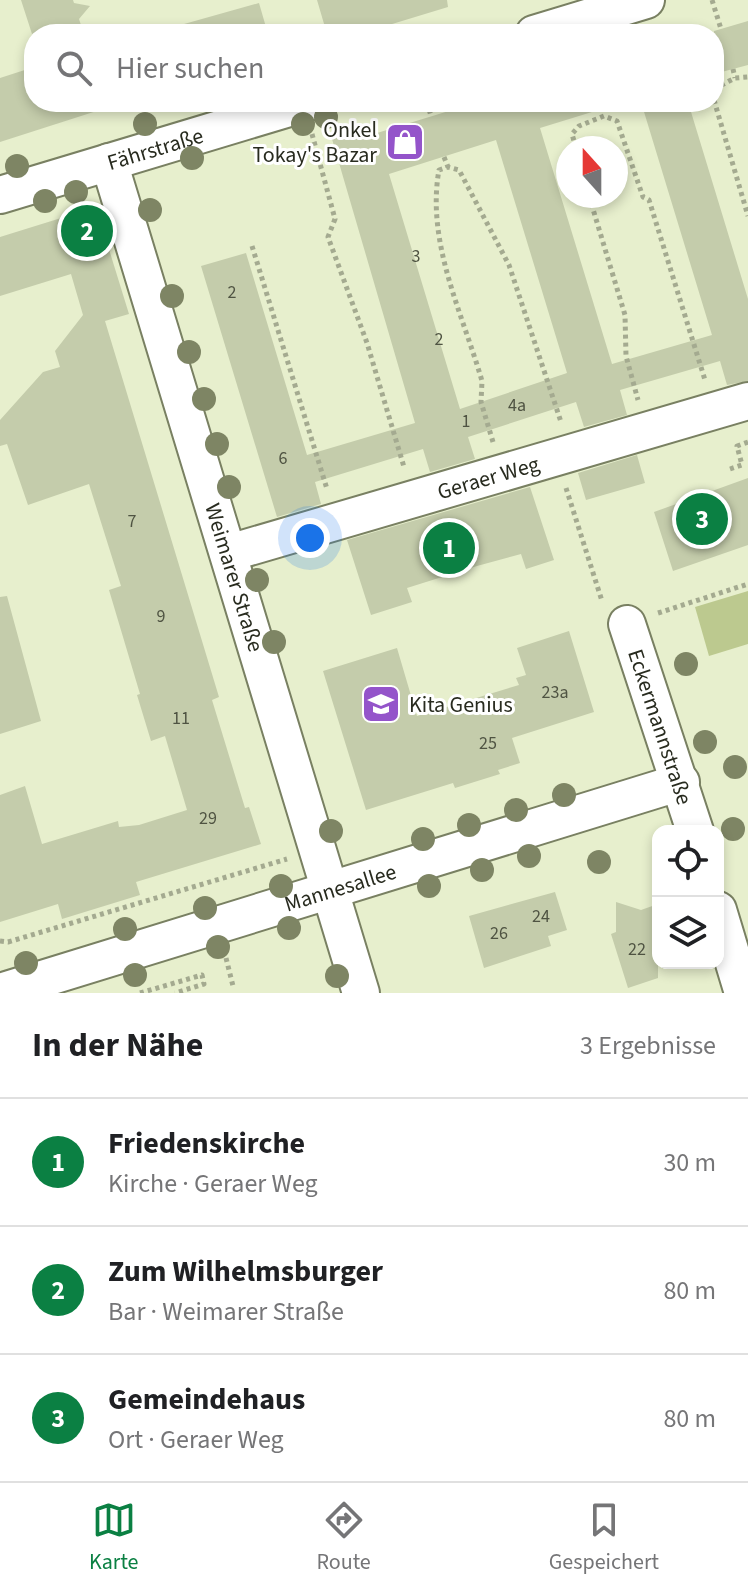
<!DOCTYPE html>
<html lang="de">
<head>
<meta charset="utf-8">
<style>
  body { margin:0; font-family:"Source Sans 3",sans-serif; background:#f6f6f6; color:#202124 }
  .controls { position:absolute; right:24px; bottom:24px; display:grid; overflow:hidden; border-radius:16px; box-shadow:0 4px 12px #0003 }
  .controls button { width:72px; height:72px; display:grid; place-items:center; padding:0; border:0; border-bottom:2px solid #e0e0e0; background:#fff; color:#202124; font:40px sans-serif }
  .compass { position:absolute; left:556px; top:136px; width:72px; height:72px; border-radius:50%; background:#fff; box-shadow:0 4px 12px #0003; rotate:339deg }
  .you { position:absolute; left:310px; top:538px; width:28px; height:28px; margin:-20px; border:6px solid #fff; border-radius:50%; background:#1a73e8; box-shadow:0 0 0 12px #1a73e833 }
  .badge { display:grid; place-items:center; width:52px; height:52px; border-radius:50%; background:#0b8043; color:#fff; font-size:26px; font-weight:700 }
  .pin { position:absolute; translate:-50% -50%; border:4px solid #fff; box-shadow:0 2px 8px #0006 }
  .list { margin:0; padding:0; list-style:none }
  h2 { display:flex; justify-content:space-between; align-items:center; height:104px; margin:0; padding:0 32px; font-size:34px }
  h2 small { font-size:26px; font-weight:400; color:#757577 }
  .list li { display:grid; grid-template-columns:52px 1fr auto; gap:24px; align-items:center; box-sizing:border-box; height:128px; padding:0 32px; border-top:2px solid #e0e0e0 }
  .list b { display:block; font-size:30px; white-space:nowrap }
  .list p { margin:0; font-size:26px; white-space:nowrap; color:#757577 }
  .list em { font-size:26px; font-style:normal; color:#757577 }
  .icon { flex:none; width:44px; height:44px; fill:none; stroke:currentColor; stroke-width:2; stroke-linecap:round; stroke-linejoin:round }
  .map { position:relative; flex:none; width:748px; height:993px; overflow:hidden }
  .search { position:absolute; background:#fff; box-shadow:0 4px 12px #0003; left:24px; right:24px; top:24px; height:88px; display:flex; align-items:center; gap:20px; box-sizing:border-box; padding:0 28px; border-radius:32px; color:#757577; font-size:30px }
  .sheet { height:488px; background:#fff }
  nav { display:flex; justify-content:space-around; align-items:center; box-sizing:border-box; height:112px; border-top:2px solid #e0e0e0; background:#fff; font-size:22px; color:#757577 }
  nav a { display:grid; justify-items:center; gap:4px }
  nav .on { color:#0b8043 }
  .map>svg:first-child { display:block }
  .green { fill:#bcc98f }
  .building { fill:#c4ccab; fill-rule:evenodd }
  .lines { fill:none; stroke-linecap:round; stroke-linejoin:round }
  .street-casing { stroke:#798062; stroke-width:40 }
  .path { stroke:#a4aa90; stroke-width:5; stroke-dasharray:4 4; stroke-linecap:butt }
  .street { stroke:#fff; stroke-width:36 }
  .tree { fill:#7e8564 }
  .labels { text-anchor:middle; stroke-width:6; stroke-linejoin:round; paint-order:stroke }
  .number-label { font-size:18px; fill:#4f5342 }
  .poi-label { font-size:22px; fill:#282b1f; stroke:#fff; text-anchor:end }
  .street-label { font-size:22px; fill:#282b1f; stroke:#fff }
</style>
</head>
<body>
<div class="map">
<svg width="748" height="993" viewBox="0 0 748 993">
  <rect width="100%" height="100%" fill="#e7efcd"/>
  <path class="green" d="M748 591V644L709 656 695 607Z"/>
  <path class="building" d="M21 0H73L74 3 90 6 79 19 84 34H32Z
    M317 0H447L448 7 379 28 382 34H327Z
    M259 3 268 34H178L177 26Z
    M748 21V65L714 74V31Z
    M34 67V102H106V108L0 142V78Z
    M478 102H604L605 108 540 128 612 364 712 335 641 102H688L748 299V381L727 385 720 361 620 390 627 415 584 427 576 402 468 437 475 459 430 472 423 449 315 482 321 504 277 517 201 266 246 253 307 455 415 423 332 139 375 127 377 133ZM496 140 567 373 460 409 389 174Z
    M90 209 99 217 129 314 105 321 219 697 212 700 245 808 249 807 261 844 136 882 140 895 62 919 58 904 0 922V795L25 786 42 844 118 821 119 827 139 825 187 810 165 736 151 741 137 695 140 694 109 590 121 586 89 484 28 505 7 444 0 446V420L43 372 60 367 55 351 83 315 71 274 0 296V237Z
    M637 455 645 483 586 500 578 473Z
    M748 478V545L673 571 654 512Z
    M530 487 554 560 526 569 521 554 477 566 407 588 412 602 371 615 347 540Z
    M7 596 41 721 0 734V597Z
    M569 631 594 712 512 738 520 763 498 770 500 774 455 788 453 783 366 810 323 671 397 648 417 716 519 685 516 678 526 675 517 648Z
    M555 892 567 930 548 936 551 946 484 968 469 916Z
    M616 902 641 910 658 904V978L628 988 611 934 616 932Z"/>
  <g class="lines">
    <g class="street-casing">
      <g id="street">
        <path d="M534 34 646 0"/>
        <path id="s1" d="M109 162 361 993"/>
        <path id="s2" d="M0 195 309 102"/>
        <path id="s3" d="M229 553 748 401"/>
        <path id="s4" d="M627 624 695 831"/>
        <path d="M718 910 743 993"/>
        <path id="s5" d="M0 992 681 782"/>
      </g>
    </g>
    <path class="path" d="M712 0 721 29
      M733 69 735 78
      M714 89 735 78 748 77
      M714 100 748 216
      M427 102 431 116
      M312 134 335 219 328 237 367 343 404 467
      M576 148 572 134 579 126 604 116 617 121 643 197 649 200 705 380
      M444 157 448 167
      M589 196 625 315 626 356 638 400
      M252 246 327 489
      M493 442 481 402 482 381C462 312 426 242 439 170L448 167 459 170 509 265 561 422
      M730 469 742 465 737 446 748 442
      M566 488 602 601
      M658 613 748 584
      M0 941 8 942 287 859
      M226 958 233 986
      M140 993 202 975 204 984 175 993"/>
    <use href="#street" class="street"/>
  </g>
  <g class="tree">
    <circle cx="326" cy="117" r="12"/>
    <circle cx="145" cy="124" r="12"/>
    <circle cx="303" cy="124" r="12"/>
    <circle cx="192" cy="158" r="12"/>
    <circle cx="17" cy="166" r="12"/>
    <circle cx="76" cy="192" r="12"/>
    <circle cx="45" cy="201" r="12"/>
    <circle cx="150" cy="210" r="12"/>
    <circle cx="172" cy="296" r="12"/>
    <circle cx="189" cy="352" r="12"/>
    <circle cx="204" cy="399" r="12"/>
    <circle cx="217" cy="444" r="12"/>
    <circle cx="229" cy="487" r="12"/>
    <circle cx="257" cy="580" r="12"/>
    <circle cx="274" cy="642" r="12"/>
    <circle cx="686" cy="664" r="12"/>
    <circle cx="705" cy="742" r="12"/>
    <circle cx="735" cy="767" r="12"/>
    <circle cx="564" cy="795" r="12"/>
    <circle cx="516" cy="810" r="12"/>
    <circle cx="469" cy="825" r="12"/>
    <circle cx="733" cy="829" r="12"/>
    <circle cx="331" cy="831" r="12"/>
    <circle cx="423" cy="839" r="12"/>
    <circle cx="529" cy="856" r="12"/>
    <circle cx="599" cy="862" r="12"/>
    <circle cx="482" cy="870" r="12"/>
    <circle cx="281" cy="886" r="12"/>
    <circle cx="429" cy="886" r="12"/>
    <circle cx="205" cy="908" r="12"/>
    <circle cx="289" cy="928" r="12"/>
    <circle cx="125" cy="929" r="12"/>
    <circle cx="218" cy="947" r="12"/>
    <circle cx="26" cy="963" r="12"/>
    <circle cx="135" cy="975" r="12"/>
    <circle cx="337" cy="976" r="12"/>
  </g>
  <defs>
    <g id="shop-square" transform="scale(2)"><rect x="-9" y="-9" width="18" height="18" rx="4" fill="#9454ca" stroke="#fff"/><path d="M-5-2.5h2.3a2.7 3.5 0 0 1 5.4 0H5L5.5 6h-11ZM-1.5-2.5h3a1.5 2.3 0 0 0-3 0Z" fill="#fff"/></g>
    <g id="school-square" transform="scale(2)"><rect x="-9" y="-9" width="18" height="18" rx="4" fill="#9454ca" stroke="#fff"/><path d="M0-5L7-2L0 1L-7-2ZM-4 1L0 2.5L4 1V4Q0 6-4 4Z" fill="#fff"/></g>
  </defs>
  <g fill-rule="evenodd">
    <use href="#shop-square" x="405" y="142"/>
    <use href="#school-square" x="381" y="704"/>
  </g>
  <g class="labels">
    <g class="number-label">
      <text x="416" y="262">3</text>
      <text x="232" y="298">2</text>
      <text x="439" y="345">2</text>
      <text x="517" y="411">4a</text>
      <text x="466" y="427">1</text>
      <text x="283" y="464">6</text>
      <text x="132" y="527">7</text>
      <text x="161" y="622">9</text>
      <text x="555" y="698">23a</text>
      <text x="181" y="724">11</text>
      <text x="488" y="749">25</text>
      <text x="208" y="824">29</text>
      <text x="541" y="922">24</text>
      <text x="499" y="939">26</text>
      <text x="637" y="955">22</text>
    </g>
    <g class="poi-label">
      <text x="377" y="137">Onkel<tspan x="377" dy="25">Tokay's Bazar</tspan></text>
      <text x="409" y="712" text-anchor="start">Kita Genius</text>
    </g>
    <g class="street-label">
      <text dy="8" stroke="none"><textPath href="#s2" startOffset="162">Fährstraße</textPath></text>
      <text dy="8" stroke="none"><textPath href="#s3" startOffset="270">Geraer Weg</textPath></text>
      <text dy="8" stroke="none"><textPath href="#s1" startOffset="434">Weimarer Straße</textPath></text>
      <text dy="8" stroke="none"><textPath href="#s4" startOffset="108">Eckermannstraße</textPath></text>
      <text dy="8" stroke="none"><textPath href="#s5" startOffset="356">Mannesallee</textPath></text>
    </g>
  </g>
</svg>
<div class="controls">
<button><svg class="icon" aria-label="locate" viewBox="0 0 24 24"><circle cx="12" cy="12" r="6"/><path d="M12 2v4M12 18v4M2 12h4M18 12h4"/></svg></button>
<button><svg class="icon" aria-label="layers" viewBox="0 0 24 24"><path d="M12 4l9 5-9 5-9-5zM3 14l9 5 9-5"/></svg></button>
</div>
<svg class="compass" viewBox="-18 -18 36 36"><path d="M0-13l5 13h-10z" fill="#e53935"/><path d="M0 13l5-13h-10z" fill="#757577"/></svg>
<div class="you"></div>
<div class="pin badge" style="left:449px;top:548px">1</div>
<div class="pin badge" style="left:87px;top:231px">2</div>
<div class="pin badge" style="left:702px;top:519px">3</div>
<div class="search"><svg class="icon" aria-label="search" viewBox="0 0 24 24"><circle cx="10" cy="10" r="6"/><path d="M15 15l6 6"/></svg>Hier suchen</div>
</div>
<section class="sheet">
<h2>In der Nähe<small>3 Ergebnisse</small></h2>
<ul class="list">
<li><span class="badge">1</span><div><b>Friedenskirche</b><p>Kirche · Geraer Weg</p></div><em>30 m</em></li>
<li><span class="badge">2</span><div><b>Zum Wilhelmsburger</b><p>Bar · Weimarer Straße</p></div><em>80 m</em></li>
<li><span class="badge">3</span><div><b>Gemeindehaus</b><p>Ort · Geraer Weg</p></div><em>80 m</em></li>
</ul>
</section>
<nav>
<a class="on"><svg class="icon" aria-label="map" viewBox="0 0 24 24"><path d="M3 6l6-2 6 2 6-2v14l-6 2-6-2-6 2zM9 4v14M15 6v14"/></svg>Karte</a>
<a><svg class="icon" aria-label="directions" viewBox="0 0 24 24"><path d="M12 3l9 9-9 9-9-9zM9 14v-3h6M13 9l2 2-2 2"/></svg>Route</a>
<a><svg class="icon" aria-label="saved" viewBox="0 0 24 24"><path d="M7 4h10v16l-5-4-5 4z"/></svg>Gespeichert</a>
</nav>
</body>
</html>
